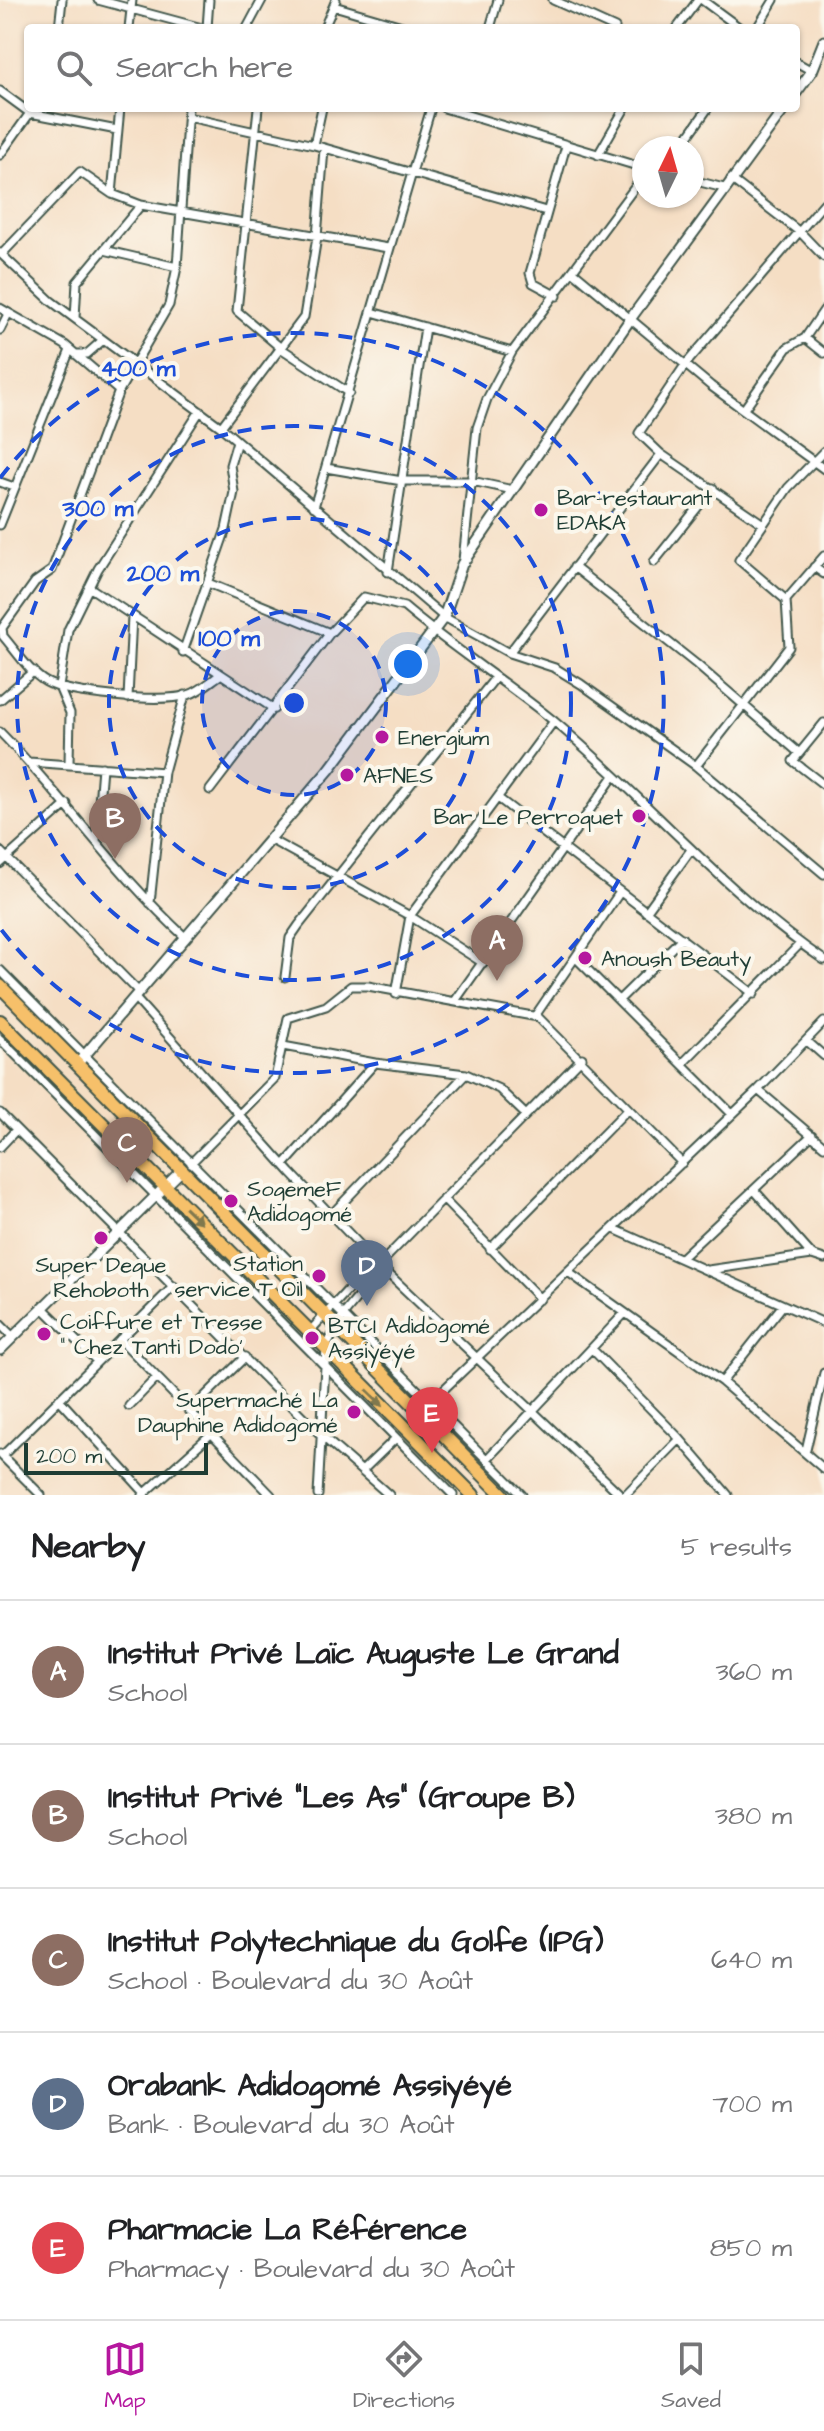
<!DOCTYPE html>
<html lang="en">
<head>
<meta charset="utf-8">
<style>
  body { margin:0; font-family:"Architects Daughter",sans-serif; background:#f6f6f6; color:#202124 }
  .compass { position:absolute; left:632px; top:136px; width:72px; height:72px; border-radius:50%; background:#fff; box-shadow:0 2px 6px #0004; rotate:5deg }
  .scale { position:absolute; left:24px; bottom:20px; width:184px; box-sizing:border-box; padding-left:8px; border:4px solid #1f3d34; border-top:0; font-size:22px; line-height:28px; white-space:nowrap; color:#1f3d34; -webkit-text-stroke:6px #fbf7ec; paint-order:stroke }
  .you { position:absolute; left:408px; top:664px; width:28px; height:28px; margin:-20px; border:6px solid #fff; border-radius:50%; background:#1a73e8; box-shadow:0 0 0 12px #1a73e833 }
  .badge { display:grid; place-items:center; width:52px; height:52px; border-radius:50%; background:#b5179e; color:#fff; font-size:26px; font-weight:700 }
  .pin { position:absolute; translate:-50% -66px; filter:drop-shadow(0 2px 4px #0008) }
  .pin::after { content:''; position:absolute; top:42px; width:28px; height:24px; background:inherit; clip-path:polygon(0 0,100% 0,50% 100%) }
  .list { margin:0; padding:0; list-style:none }
  h2 { display:flex; justify-content:space-between; align-items:center; height:104px; margin:0; padding:0 32px; font-size:34px }
  h2 small { font-size:26px; font-weight:400; color:#757577 }
  .list li { display:grid; grid-template-columns:52px 1fr auto; gap:24px; align-items:center; box-sizing:border-box; height:144px; padding:0 32px; border-top:2px solid #e0e0e0 }
  .list b { display:block; font-size:30px; white-space:nowrap }
  .list p { margin:0; font-size:26px; white-space:nowrap; color:#757577 }
  .list em { font-size:26px; font-style:normal; color:#757577 }
  .icon { flex:none; width:44px; height:44px; fill:none; stroke:currentColor; stroke-width:2; stroke-linecap:round; stroke-linejoin:round }
  .map { position:relative; flex:none; width:824px; height:1495px; overflow:hidden }
  .search { position:absolute; background:#fff; box-shadow:0 2px 6px #0004; left:24px; right:24px; top:24px; height:88px; display:flex; align-items:center; gap:20px; box-sizing:border-box; padding:0 28px; border-radius:8px; color:#757577; font-size:30px }
  .sheet { height:824px; background:#fff }
  nav { display:flex; justify-content:space-around; align-items:center; box-sizing:border-box; height:112px; border-top:2px solid #e0e0e0; background:#fff; font-size:22px; color:#757577 }
  nav a { display:grid; justify-items:center; gap:4px }
  nav .on { color:#b5179e }
  .map>svg:first-child { display:block }
  .lines { fill:none; stroke-linecap:round; stroke-linejoin:round }
  .minor-casing { stroke:#3f554a; stroke-width:11 }
  .tertiary-casing { stroke:#3f554a; stroke-width:13 }
  .trunk-casing { stroke:#3f554a; stroke-width:16 }
  .minor { stroke:#fff; stroke-width:7 }
  .tertiary { stroke:#fff; stroke-width:9 }
  .trunk { stroke:#f6c06b; stroke-width:12 }
  .oneway { fill:#80784d }
  .ring { fill:none; stroke:#1d4ed8; stroke-width:4; stroke-dasharray:14 10 }
  .poi-dot { fill:#b5179e; stroke:#fbf7ec; stroke-width:3 }
  .labels { text-anchor:middle; stroke-width:8; stroke-linejoin:round; paint-order:stroke }
  .poi-label { font-size:22px; fill:#1f3d34; stroke:#fbf7ec; text-anchor:start }
  .centre { fill:#1d4ed8; stroke:#fbf7ec; stroke-width:4 }
  .ring-label { font-size:24px; text-anchor:middle; font-weight:bold; fill:#1d4ed8; stroke:#fbf7ec; stroke-width:8; stroke-linejoin:round; paint-order:stroke }
</style>
</head>
<body>
<div class="map">
<svg width="824" height="1495" viewBox="0 0 824 1495">
  <rect width="100%" height="100%" fill="#fbf7ec"/>
  <filter id="ink" filterUnits="userSpaceOnUse"><feTurbulence type="fractalNoise" baseFrequency=".0125" numOctaves="2"/><feDisplacementMap in="SourceGraphic" scale="16" xChannelSelector="R" yChannelSelector="G"/><feConvolveMatrix kernelMatrix="1 2 1 2 8 2 1 2 1" color-interpolation-filters="sRGB"/></filter>
  <filter id="wash" filterUnits="userSpaceOnUse"><feTurbulence type="fractalNoise" baseFrequency=".006" numOctaves="4" result="noise"/><feDisplacementMap in="SourceGraphic" scale="32" xChannelSelector="R" yChannelSelector="G"/><feGaussianBlur stdDeviation="1.8" result="paint"/><feColorMatrix in="noise" values="0 0 0 0 0 0 0 0 0 0 0 0 0 0 0 0 0 1.4 0 .05"/><feComposite in="paint" operator="in"/></filter>
  <g filter="url(#wash)">
    <rect width="100%" height="100%" fill="#f5dec4"/>
  </g>
  <g filter="url(#ink)">
    <g class="lines">
      <g class="minor-casing">
        <path id="minor" d="M98 0 202 28
          M553 0 615 28
          M702 0 740 28
          M334 6 409 28
          M59 28 62 0
          M129 28 132 0
          M207 28 209 0
          M247 28 262 0
          M324 28 336 0
          M490 28 498 0
          M677 28 698 0
          M757 28 774 0
          M796 62 812 71
          M0 91 30 113 117 130
          M258 108 237 311 282 349 349 393
          M444 108 644 168
          M188 117 314 145 546 211
          M314 145 322 108
          M680 148 708 108
          M0 155 30 113
          M598 155 625 108
          M731 179 801 233 824 257
          M692 180 724 188
          M112 194 120 108
          M104 250 177 267
          M0 253 51 301 221 427 444 617 509 653 555 668 581 684 696 766 824 874
          M2 254 80 172 112 194 141 205 388 248
          M575 273 711 386 824 469
          M557 296 533 283 530 273 566 146
          M0 308 65 345 119 391 169 305 177 267 188 108
          M372 312 512 352
          M75 318 77 282 141 205
          M0 330 8 314
          M805 338 824 353
          M76 354H87L103 340
          M119 391 52 570 35 582 2 628 3 636C16 651 29 672 46 682 69 695 162 703 188 695 199 692 211 681 220 675
          M744 409 787 348 805 338 824 310
          M221 427 304 317 317 237 324 149
          M326 468 402 481H472L513 490
          M0 482 14 487
          M314 507 431 108
          M763 524 661 454 639 433 685 365 824 203
          M0 525 70 350
          M463 560 477 428 487 399 512 352 644 175
          M654 562 713 488
          M574 567 696 664 798 752
          M814 567 824 574
          M388 572 425 327
          M208 583 330 633
          M89 587 274 709
          M786 600 739 560 788 488 824 451
          M183 652 226 529 234 492 230 465 237 441
          M509 653 661 454
          M128 698 132 616
          M0 700 34 671
          M824 723 793 761 824 785
          M0 732C65 798 116 874 185 937
          M29 762 164 772
          M69 763 70 713 59 687 68 630 98 569 200 411
          M696 766 789 647 786 600 824 556
          M210 790 330 633 364 597 404 607C452 648 506 682 555 722 647 799 724 892 824 960
          M498 798 754 994
          M271 840 410 916 483 963
          M96 841 102 767
          M0 851 139 992
          M0 864 67 804
          M150 903 164 772 185 695
          M646 912 690 851
          M576 958 732 1114
          M0 970 522 1495
          M285 977 290 938 299 925 495 678
          M396 994 410 916 554 721
          M134 997 291 1173 379 1265 621 1495
          M619 1000 682 938
          M455 1001 614 776
          M535 1016 620 892
          M0 1039 453 1495
          M807 1041 824 1056
          M283 1046 375 1063
          M682 1064 800 944
          M758 1090 824 1146
          M0 1113 322 1436 389 1495
          M0 1147 16 1130
          M191 1163 275 1078 288 1018 326 1006 351 986H368L538 1017 682 1163
          M284 1165 375 1063 466 1074 499 1089 525 1114
          M755 1191 812 1255 824 1259
          M443 1199 540 1299
          M331 1215 466 1074
          M614 1229 824 1323
          M490 1249 628 1109
          M681 1258 812 1135
          M708 1270 812 1255
          M568 1272 722 1382 824 1469
          M43 1308 97 1361
          M0 1324 13 1337
          M311 1330 365 1271 379 1265 582 1058
          M120 1339 271 1495
          M592 1349 680 1439 728 1495
          M722 1382 783 1305
          M59 1399 145 1493
          M129 1406 157 1377
          M191 1410 245 1357
          M420 1412 758 1090 824 1022
          M806 1450 824 1373
          M0 1454 41 1495
          M2 1456 174 1286
          M487 1459 624 1314
          M363 1470 395 1439
          M143 1495 212 1433
          M318 1495 326 1347 344 1314 378 1273 379 1265
          M625 1495 680 1439"/>
      </g>
      <g class="tertiary-casing">
        <path id="tertiary" d="M796 93 812 71 824 41
          M79 1062 329 770 444 617 462 564 631 318 785 108
          M0 1350 182 1170"/>
      </g>
      <g class="trunk-casing">
        <path id="trunk" d="M0 986 503 1495
          M0 1021 473 1495"/>
      </g>
      <use href="#minor" class="minor"/>
      <use href="#tertiary" class="tertiary"/>
      <use href="#trunk" class="trunk"/>
    </g>
    <defs><path id="oneway-solid" d="M-6-.8H1V-3.2L6.5 0L1 3.2V.8H-6Z" transform="scale(2)"/></defs>
    <g class="oneway">
      <use href="#oneway-solid" transform="translate(193 1215) rotate(44)"/>
      <use href="#oneway-solid" transform="translate(375 1398) rotate(45)"/>
    </g>
  </g>
  <circle cx="294" cy="703" r="92" fill="#1d4ed8" fill-opacity=".12"/>
  <g class="ring">
    <circle cx="294" cy="703" r="92"/>
    <circle cx="294" cy="703" r="185"/>
    <circle cx="294" cy="703" r="277"/>
    <path d="M0 478A370 370 0 1 1 0 928"/>
  </g>
  <g class="poi-dot">
    <circle cx="541" cy="510" r="8"/>
    <circle cx="382" cy="737" r="8"/>
    <circle cx="347" cy="775" r="8"/>
    <circle cx="639" cy="816" r="8"/>
    <circle cx="585" cy="958" r="8"/>
    <circle cx="231" cy="1201" r="8"/>
    <circle cx="101" cy="1238" r="8"/>
    <circle cx="319" cy="1276" r="8"/>
    <circle cx="44" cy="1334" r="8"/>
    <circle cx="312" cy="1338" r="8"/>
    <circle cx="354" cy="1412" r="8"/>
  </g>
  <g class="labels">
    <g class="poi-label">
      <text x="557" y="505">Bar-restaurant<tspan x="557" dy="25">EDAKA</tspan></text>
      <text x="398" y="745">Energium</text>
      <text x="363" y="783">AFNES</text>
      <text x="623" y="824" text-anchor="end">Bar Le Perroquet</text>
      <text x="601" y="966">Anoush Beauty</text>
      <text x="247" y="1196">SogemeF<tspan x="247" dy="25">Adidogomé</tspan></text>
      <text x="303" y="1271" text-anchor="end">Station<tspan x="303" dy="25">service T Oil</tspan></text>
      <text x="101" y="1272" text-anchor="middle">Super Degue<tspan x="101" dy="25">Rehoboth</tspan></text>
      <text x="60" y="1329">Coiffure et Tresse<tspan x="60" dy="25">" Chez Tanti Dodo'</tspan></text>
      <text x="328" y="1333">BTCI Adidogomé<tspan x="328" dy="25">Assiyéyé</tspan></text>
      <text x="338" y="1407" text-anchor="end">Supermaché La<tspan x="338" dy="25">Dauphine Adidogomé</tspan></text>
    </g>
  </g>
  <circle cx="294" cy="703" r="12" class="centre"/>
  <g class="ring-label">
    <text x="138" y="376">400 m</text>
    <text x="98" y="516">300 m</text>
    <text x="163" y="581">200 m</text>
    <text x="229" y="646">100 m</text>
  </g>
</svg>
<svg class="compass" viewBox="-18 -18 36 36"><path d="M0-13l5 13h-10z" fill="#e53935"/><path d="M0 13l5-13h-10z" fill="#757577"/></svg>
<div class="scale">200 m</div>
<div class="you"></div>
<div class="pin badge" style="left:497px;top:981px;background:#8d6e63">A</div>
<div class="pin badge" style="left:115px;top:859px;background:#8d6e63">B</div>
<div class="pin badge" style="left:127px;top:1183px;background:#8d6e63">C</div>
<div class="pin badge" style="left:367px;top:1306px;background:#5c6f8a">D</div>
<div class="pin badge" style="left:432px;top:1453px;background:#e0444e">E</div>
<div class="search"><svg class="icon" aria-label="search" viewBox="0 0 24 24"><circle cx="10" cy="10" r="6"/><path d="M15 15l6 6"/></svg>Search here</div>
</div>
<section class="sheet">
<h2>Nearby<small>5 results</small></h2>
<ul class="list">
<li><span class="badge" style="background:#8d6e63">A</span><div><b>Institut Privé Laïc Auguste Le Grand</b><p>School</p></div><em>360 m</em></li>
<li><span class="badge" style="background:#8d6e63">B</span><div><b>Institut Privé &quot;Les As&quot; (Groupe B)</b><p>School</p></div><em>380 m</em></li>
<li><span class="badge" style="background:#8d6e63">C</span><div><b>Institut Polytechnique du Golfe (IPG)</b><p>School · Boulevard du 30 Août</p></div><em>640 m</em></li>
<li><span class="badge" style="background:#5c6f8a">D</span><div><b>Orabank Adidogomé Assiyéyé</b><p>Bank · Boulevard du 30 Août</p></div><em>700 m</em></li>
<li><span class="badge" style="background:#e0444e">E</span><div><b>Pharmacie La Référence</b><p>Pharmacy · Boulevard du 30 Août</p></div><em>850 m</em></li>
</ul>
</section>
<nav>
<a class="on"><svg class="icon" aria-label="map" viewBox="0 0 24 24"><path d="M3 6l6-2 6 2 6-2v14l-6 2-6-2-6 2zM9 4v14M15 6v14"/></svg>Map</a>
<a><svg class="icon" aria-label="directions" viewBox="0 0 24 24"><path d="M12 3l9 9-9 9-9-9zM9 14v-3h6M13 9l2 2-2 2"/></svg>Directions</a>
<a><svg class="icon" aria-label="saved" viewBox="0 0 24 24"><path d="M7 4h10v16l-5-4-5 4z"/></svg>Saved</a>
</nav>
</body>
</html>
